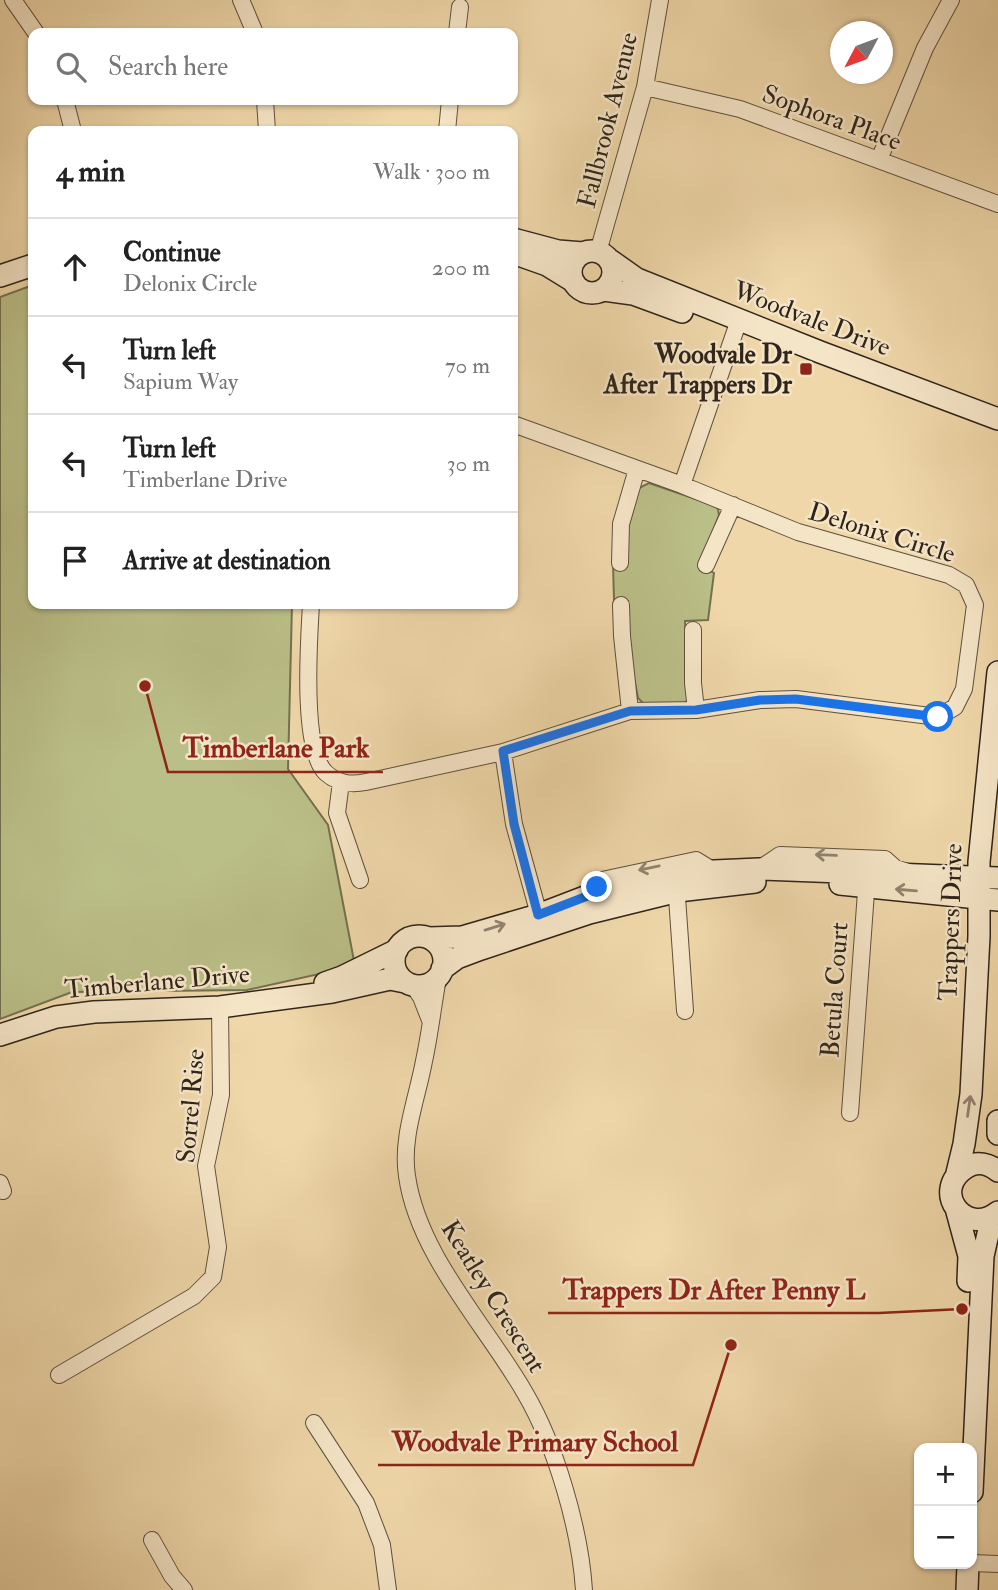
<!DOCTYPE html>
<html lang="en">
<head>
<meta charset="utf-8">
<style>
  body { margin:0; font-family:"IM FELL Double Pica",serif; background:#f2f2f2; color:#222 }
  .controls { position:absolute; right:21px; bottom:21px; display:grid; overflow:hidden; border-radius:14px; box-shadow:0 2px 5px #0004 }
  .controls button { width:63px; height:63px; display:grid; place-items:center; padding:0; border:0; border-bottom:2px solid #e0e0e0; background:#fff; color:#222; font:35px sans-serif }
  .compass { position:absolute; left:830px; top:21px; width:63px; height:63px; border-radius:50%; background:#fff; box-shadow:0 2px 5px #0004; rotate:229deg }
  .stop { position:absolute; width:21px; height:21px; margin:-16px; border:5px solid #1a73e8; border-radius:50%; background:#fff }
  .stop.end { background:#1a73e8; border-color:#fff; box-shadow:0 2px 7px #0008 }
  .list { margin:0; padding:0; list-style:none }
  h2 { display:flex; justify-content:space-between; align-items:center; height:91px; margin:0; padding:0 28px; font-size:30px }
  h2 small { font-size:23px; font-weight:400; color:#767676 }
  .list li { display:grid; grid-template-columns:46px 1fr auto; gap:21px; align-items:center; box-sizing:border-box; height:98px; padding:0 28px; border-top:2px solid #e0e0e0 }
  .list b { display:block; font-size:26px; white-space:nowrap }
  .list p { margin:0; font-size:23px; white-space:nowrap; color:#767676 }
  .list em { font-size:23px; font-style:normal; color:#767676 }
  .icon { flex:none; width:38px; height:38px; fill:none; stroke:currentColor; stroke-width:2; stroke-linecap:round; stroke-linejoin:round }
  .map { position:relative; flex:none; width:998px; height:1590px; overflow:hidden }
  .search { position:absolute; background:#fff; box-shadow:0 2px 5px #0004; left:28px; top:28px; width:490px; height:77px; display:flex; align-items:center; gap:18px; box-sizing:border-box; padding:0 24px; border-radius:14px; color:#767676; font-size:26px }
  .panel { position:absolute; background:#fff; box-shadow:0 2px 5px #0004; left:28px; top:126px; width:490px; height:483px; border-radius:14px }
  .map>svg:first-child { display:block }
  .green { fill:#babe87; stroke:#747150; stroke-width:2 }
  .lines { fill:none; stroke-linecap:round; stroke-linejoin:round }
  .street-casing { stroke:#5f513e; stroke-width:18 }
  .secondary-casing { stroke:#2f241a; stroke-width:24 }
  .street { stroke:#f5e5c7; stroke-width:16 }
  .secondary { stroke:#f5e5c7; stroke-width:21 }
  .oneway { stroke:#928470 }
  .route { stroke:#1a73e8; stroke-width:9 }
  .poi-dot { fill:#8f2418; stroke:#f5e5c7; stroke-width:2.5 }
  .labels { text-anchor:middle; stroke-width:5; stroke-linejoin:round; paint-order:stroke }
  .street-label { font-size:26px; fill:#2f241a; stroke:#f5e5c7 }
  .poi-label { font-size:26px; font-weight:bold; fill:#2f241a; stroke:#f5e5c7; text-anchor:end }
  .leader { fill:none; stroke:#8f2418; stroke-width:2.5 }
  .callout-dot { fill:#8f2418; stroke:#f5e5c7; stroke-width:2.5 }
  .callout-label { font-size:28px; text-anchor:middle; font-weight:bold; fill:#8f2418; stroke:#f5e5c7; stroke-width:5; stroke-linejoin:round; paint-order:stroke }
</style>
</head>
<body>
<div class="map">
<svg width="998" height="1590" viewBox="0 0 998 1590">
  <rect width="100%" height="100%" fill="#efd7a9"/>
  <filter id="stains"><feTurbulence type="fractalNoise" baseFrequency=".00286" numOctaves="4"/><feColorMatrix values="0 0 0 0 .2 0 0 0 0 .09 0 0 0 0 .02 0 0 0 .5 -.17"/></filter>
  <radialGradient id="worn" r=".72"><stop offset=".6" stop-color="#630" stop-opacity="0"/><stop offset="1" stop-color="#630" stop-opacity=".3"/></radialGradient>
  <path class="green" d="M33 285V604H292L288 769 328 825 355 966 247 990 72 992 0 1019V297Z
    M649 483 713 505 718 509 719 515 700 565 714 573 708 620 685 621 688 700 684 703H643L638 698 628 648V601L614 600 613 564 628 528 639 488Z"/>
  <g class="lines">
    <g class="street-casing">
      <path id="street" d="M13 0 36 33
        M241 0 255 33
        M457 33 460 7
        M645 87 740 109 998 204
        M65 100 73 131
        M265 100 267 131
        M447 131 450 100
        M879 160 925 48 951 0
        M598 252 645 87 660 0
        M682 485 739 320
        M620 563 621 524 637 469
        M706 565 733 505
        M311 604C309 638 301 750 326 773 338 784 351 785 366 782L503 752 630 711 696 710 760 700 796 699 938 717 955 707 964 689 975 605 966 585 949 575 798 532 682 485 513 424
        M621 605 622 636 630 711
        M693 630V683L696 710
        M503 752 514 824 541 922
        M341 782 337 813 360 880
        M759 869 780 855 885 859 895 868 908 872
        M676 883 685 1011
        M590 895 596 890 602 880 696 860 714 871
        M438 978C433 1005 430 1034 424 1061 417 1099 401 1138 407 1176 418 1255 486 1325 525 1393 556 1446 580 1529 584 1590
        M413 985 421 997 430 1020
        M850 1113 867 878
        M0 1183 3 1191
        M59 1375 194 1296 213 1277 218 1247 206 1166 221 1095 220 1007
        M314 1423 366 1503 382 1545 388 1590
        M152 1540 172 1576 184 1590
        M972 1563 998 1564"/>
    </g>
    <g class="secondary-casing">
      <path id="secondary" d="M513 239 558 251 583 253
        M571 272a21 21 0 1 1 42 0a21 21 0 1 1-42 0Z
        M513 253 547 265 573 281
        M610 260 637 279 820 352 998 419
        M0 276 33 265
        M604 290 633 294 682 312
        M840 884 998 900
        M394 961a25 25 0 1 1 50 0a25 25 0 1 1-50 0Z
        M429 938 462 937 538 915 590 895 714 871 759 869 998 878
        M442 969 457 958 481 949 589 913 678 891 755 882
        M325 983 342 977 397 950
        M0 1035 56 1017 94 1012 220 1007 332 992 390 979 405 982
        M998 1121V1134
        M998 1171C989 1164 977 1161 967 1167 929 1190 965 1238 998 1212
        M957 1173 964 1144 971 1094 979 936V862L998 672
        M956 1208 969 1256 968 1281
        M972 1492 983 1256 992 1216
        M967 1590 968 1564"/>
    </g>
    <use href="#street" class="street"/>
    <use href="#secondary" class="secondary"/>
  </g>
  <defs><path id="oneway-shaft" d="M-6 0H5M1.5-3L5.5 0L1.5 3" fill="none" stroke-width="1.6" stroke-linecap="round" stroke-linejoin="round" transform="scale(1.75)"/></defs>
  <g class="oneway">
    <use href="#oneway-shaft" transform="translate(826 855) rotate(-178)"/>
    <use href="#oneway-shaft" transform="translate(649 868) rotate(168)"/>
    <use href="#oneway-shaft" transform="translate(906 890) rotate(-175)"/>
    <use href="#oneway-shaft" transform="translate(495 927) rotate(-17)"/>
    <use href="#oneway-shaft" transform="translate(969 1106) rotate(-82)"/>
  </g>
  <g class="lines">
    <path class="route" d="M597 887 590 895 538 915 514 824 503 751 630 711 696 710 760 700 796 699 938 717"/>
  </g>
  <rect class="poi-dot" x="799" y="362" width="14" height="14" rx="3.5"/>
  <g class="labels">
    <g class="street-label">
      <text transform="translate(832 117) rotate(20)" y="9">Sophora Place</text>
      <text transform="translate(607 120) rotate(-76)" y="9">Fallbrook Avenue</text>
      <text transform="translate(812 318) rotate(21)" y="9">Woodvale Drive</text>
      <text transform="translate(882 532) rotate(17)" y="9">Delonix Circle</text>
      <text transform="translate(950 922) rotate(-88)" y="9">Trappers Drive</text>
      <text transform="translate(157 981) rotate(-5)" y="9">Timberlane Drive</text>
      <text transform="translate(834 990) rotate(-86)" y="9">Betula Court</text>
      <text transform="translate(190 1106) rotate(-85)" y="9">Sorrel Rise</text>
      <text transform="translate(494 1296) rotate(58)" y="9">Keatley Crescent</text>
    </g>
    <g class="poi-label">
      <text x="792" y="363">Woodvale Dr<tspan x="792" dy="30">After Trappers Dr</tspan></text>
    </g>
  </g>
  <path class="leader" d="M145 686L168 772H383M962 1309L879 1313H548M731 1345L693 1465H378"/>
  <g class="callout-dot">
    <circle cx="145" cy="686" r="7"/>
    <circle cx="962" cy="1309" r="7"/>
    <circle cx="731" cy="1345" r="7"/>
  </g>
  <g class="callout-label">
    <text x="276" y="757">Timberlane Park</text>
    <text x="714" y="1299">Trappers Dr After Penny L</text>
    <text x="535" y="1451">Woodvale Primary School</text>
  </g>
  <rect width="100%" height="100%" filter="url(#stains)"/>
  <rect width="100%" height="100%" fill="url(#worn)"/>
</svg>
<div class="controls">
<button>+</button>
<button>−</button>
</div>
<svg class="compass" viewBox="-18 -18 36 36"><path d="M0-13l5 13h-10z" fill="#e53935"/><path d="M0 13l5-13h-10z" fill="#767676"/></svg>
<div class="stop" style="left:938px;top:717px"></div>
<div class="stop end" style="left:597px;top:887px"></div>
<div class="search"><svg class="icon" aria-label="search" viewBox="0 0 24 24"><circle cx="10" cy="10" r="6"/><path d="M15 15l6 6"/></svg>Search here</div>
<section class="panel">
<h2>4 min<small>Walk · 300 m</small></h2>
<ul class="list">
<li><svg class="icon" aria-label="ahead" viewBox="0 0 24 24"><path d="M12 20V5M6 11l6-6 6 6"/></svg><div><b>Continue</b><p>Delonix Circle</p></div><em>200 m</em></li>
<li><svg class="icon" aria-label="left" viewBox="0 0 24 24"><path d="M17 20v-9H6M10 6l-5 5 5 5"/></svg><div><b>Turn left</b><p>Sapium Way</p></div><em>70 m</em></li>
<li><svg class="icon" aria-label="left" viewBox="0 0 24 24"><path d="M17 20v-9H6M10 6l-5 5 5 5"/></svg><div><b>Turn left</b><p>Timberlane Drive</p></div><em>30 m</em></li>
<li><svg class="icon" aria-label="arrive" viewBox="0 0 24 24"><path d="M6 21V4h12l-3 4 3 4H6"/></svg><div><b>Arrive at destination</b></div></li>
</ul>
</section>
</div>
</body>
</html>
